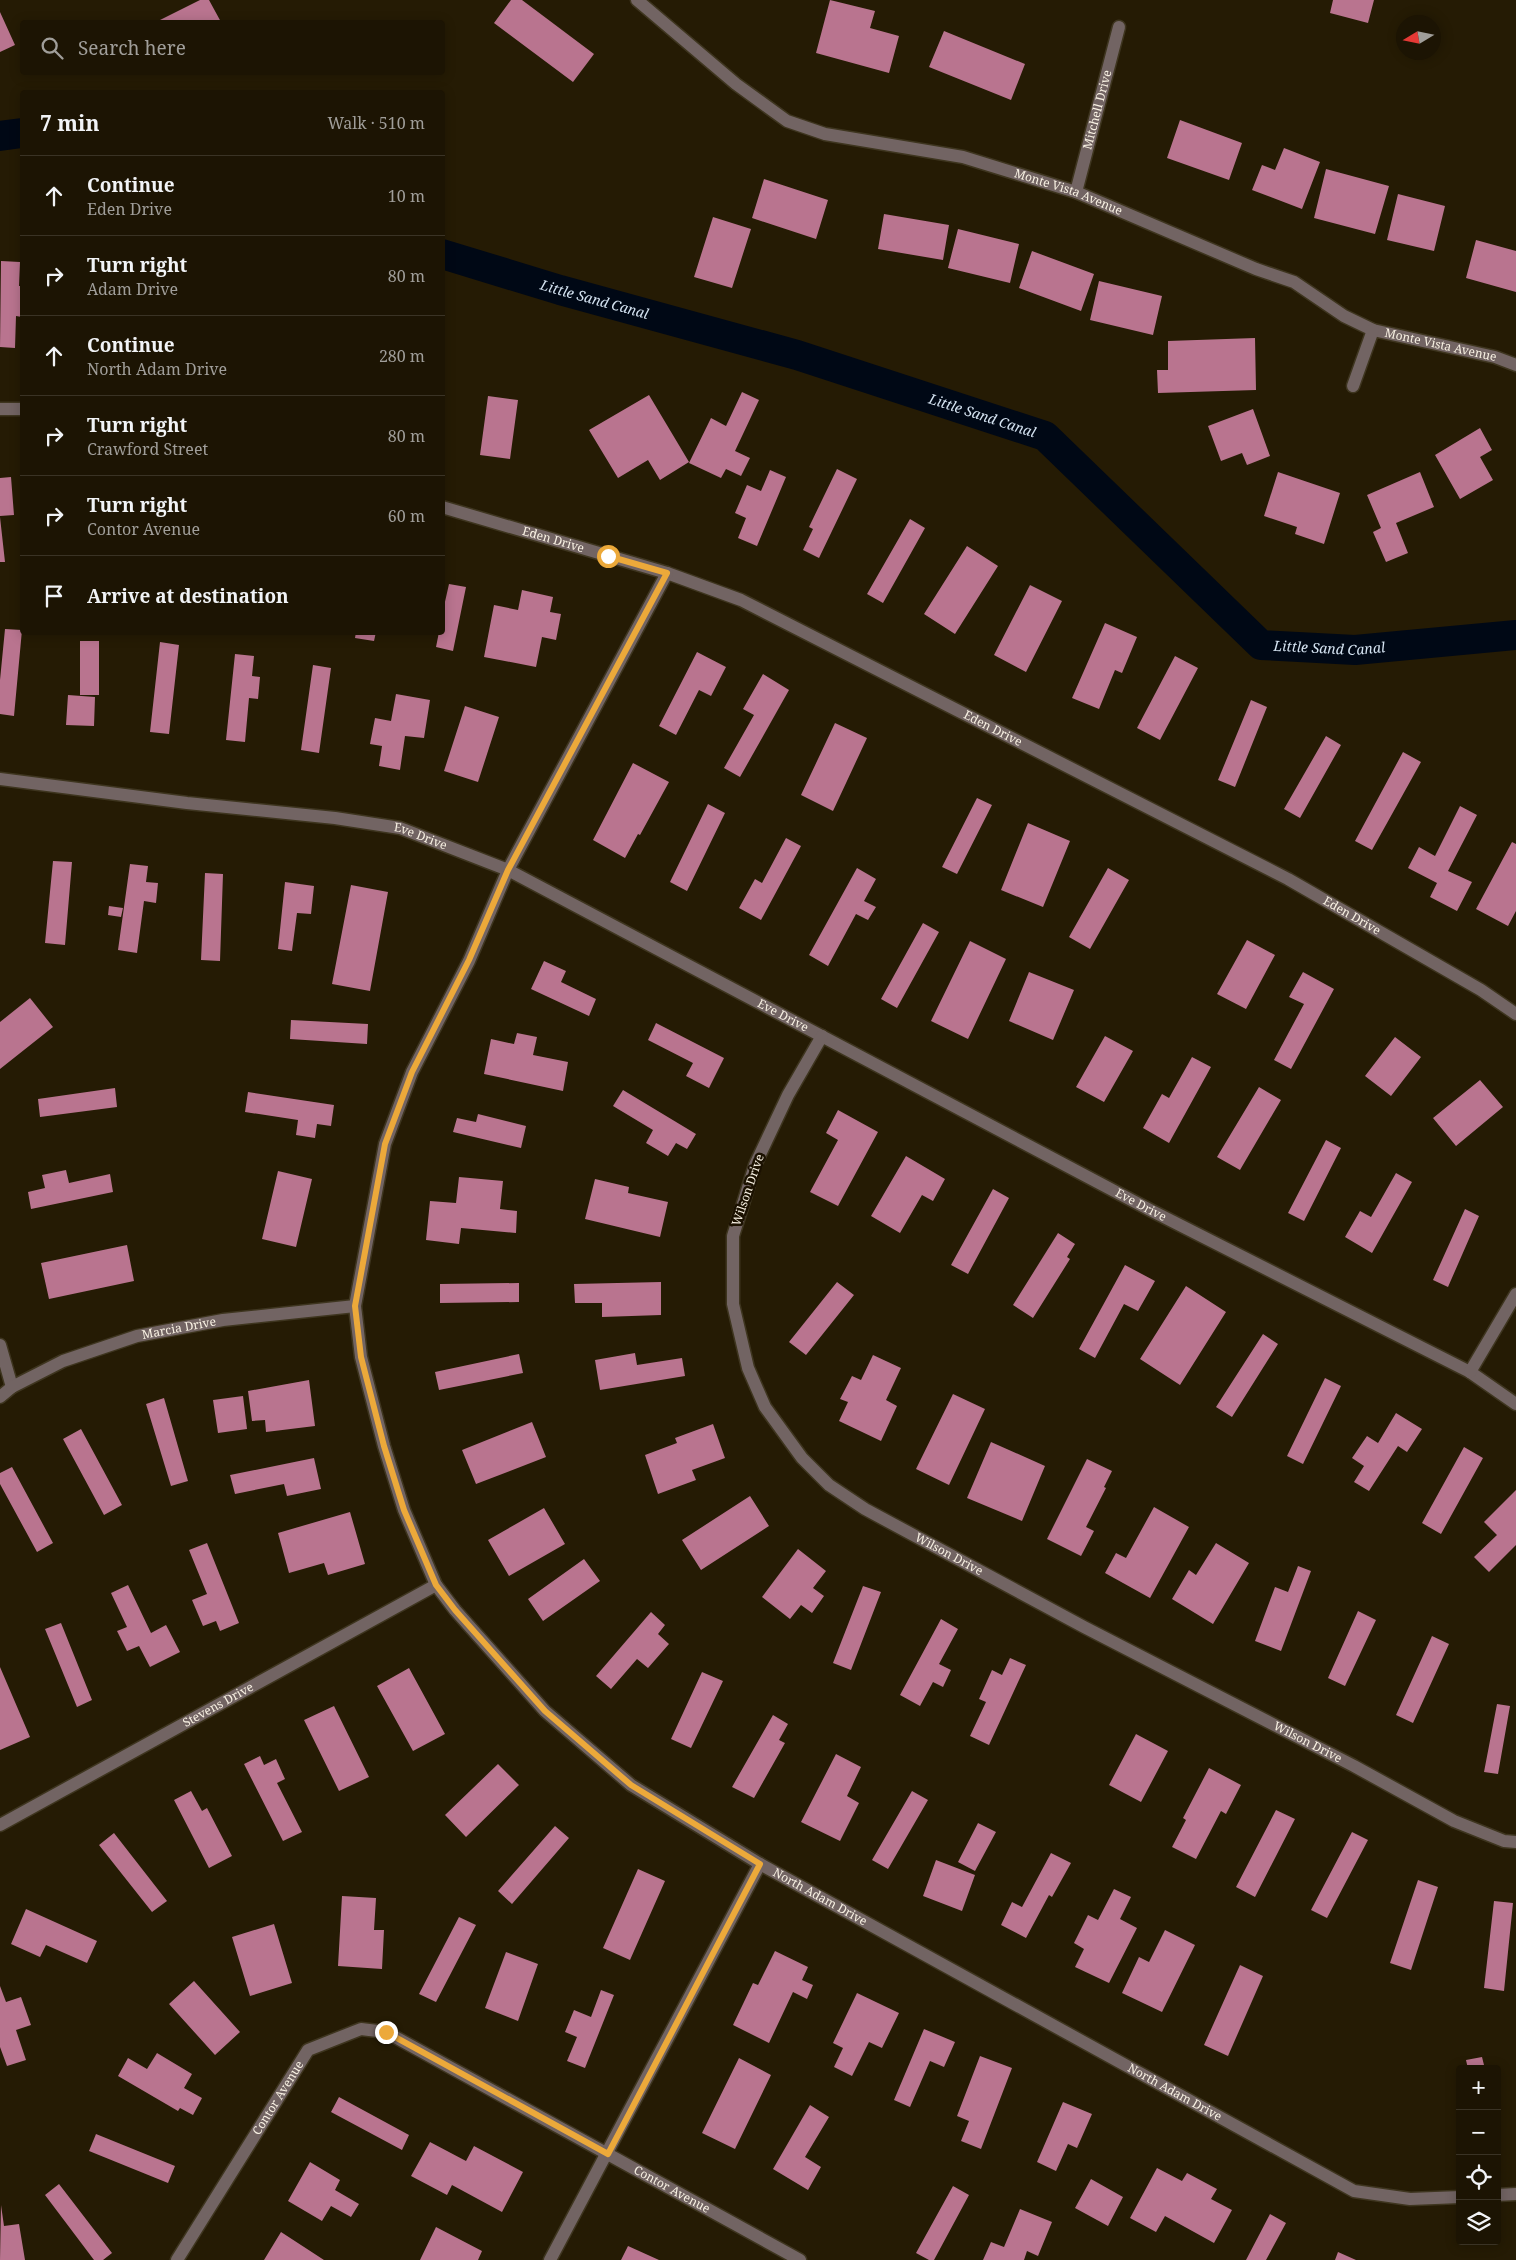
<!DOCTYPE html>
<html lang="en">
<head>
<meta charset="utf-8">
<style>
  body { margin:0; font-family:"Noto Serif",serif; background:#251d0d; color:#f1f3f6 }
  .controls { position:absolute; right:15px; bottom:15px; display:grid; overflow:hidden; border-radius:5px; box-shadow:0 2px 12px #0003 }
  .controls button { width:45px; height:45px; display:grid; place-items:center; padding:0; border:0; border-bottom:1px solid #3a3325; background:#1c1403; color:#f1f3f6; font:25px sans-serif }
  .compass { position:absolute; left:1396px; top:15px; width:45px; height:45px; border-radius:50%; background:#1c1403; box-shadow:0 2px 12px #0003; rotate:260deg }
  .stop { position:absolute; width:15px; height:15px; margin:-11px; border:4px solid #eca93a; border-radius:50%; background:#fff }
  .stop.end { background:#eca93a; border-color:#fff; box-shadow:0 1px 5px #0008 }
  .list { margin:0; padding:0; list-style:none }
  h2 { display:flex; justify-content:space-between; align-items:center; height:65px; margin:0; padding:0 20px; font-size:21px }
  h2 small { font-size:16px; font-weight:400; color:#a09e9a }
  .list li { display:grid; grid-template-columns:32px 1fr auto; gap:15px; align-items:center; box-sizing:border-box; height:80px; padding:0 20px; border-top:1px solid #3a3325 }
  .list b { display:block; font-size:19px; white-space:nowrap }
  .list p { margin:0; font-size:16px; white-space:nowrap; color:#a09e9a }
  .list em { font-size:16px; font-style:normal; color:#a09e9a }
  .icon { flex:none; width:28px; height:28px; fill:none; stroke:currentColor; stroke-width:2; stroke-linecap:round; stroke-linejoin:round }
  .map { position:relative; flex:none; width:1516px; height:2260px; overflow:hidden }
  .search { position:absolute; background:#1c1403; box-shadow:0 2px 12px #0003; left:20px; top:20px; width:425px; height:55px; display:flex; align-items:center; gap:12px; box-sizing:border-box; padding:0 18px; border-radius:5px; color:#a09e9a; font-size:19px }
  .panel { position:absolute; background:#1c1403; box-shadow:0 2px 12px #0003; left:20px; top:90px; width:425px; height:545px; border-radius:5px }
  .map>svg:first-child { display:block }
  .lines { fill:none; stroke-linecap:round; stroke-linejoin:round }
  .canal { stroke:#000815; stroke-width:30 }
  .building { fill:#b9748f }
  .street-casing { stroke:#3e351f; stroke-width:15 }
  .street { stroke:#726463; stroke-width:12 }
  .route { stroke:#eca93a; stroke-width:6 }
  .labels { text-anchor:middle; stroke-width:5; stroke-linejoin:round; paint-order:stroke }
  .street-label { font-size:12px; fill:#f8f1e3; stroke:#1b1100 }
  .water-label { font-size:14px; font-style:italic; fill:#d5e4f2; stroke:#1b1100 }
</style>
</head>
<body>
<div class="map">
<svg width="1516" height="2260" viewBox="0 0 1516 2260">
  <rect width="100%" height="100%" fill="#251b04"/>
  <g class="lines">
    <g class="canal">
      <path d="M0 136 22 133"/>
      <path id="s1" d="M442 254 560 290 797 355 1045 436 1261 645 1355 650 1516 635"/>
    </g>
  </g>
  <path class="building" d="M200 0H209L221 22H156Z
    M511 0H522L594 54 573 82 494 23Z
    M830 0 875 11 870 28 899 36 889 73 816 53Z
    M1333 0H1374L1368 23 1330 13Z
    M0 12 15 45 0 52Z
    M944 31 1025 64 1011 100 929 67Z
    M1180 120 1242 143 1229 180 1167 158Z
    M1284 148 1320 162 1302 209 1252 190 1262 165 1275 170Z
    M1326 169 1389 186 1375 234 1314 218Z
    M764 179 828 200 816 239 752 218Z
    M1398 194 1445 206 1434 251 1387 240Z
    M884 214 949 225 943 260 878 249Z
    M713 217 751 229 732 288 694 277Z
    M958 229 1019 244 1010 283 948 268Z
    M1476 240 1516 251V292L1466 278Z
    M1032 251 1094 274 1081 311 1019 288Z
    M1 261 20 262 19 286H22V317L16 316 15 348 0 347Z
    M1099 281 1162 296 1153 335 1090 320Z
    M1255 338 1256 390 1158 393 1157 370H1168V341Z
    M742 392 759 400 735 451 750 458 741 476 726 469 721 478 689 463 711 418 726 426Z
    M649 395 689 462 660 480 648 460 618 478 589 430Z
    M488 396 518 400 510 459 480 455Z
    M1253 409 1270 456 1247 465 1242 453 1221 461 1208 426Z
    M1480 428 1492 450 1480 457 1493 480 1460 499 1435 455Z
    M837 469 857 479 819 558 803 550 813 529 809 527Z
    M770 470 786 477 757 546 738 538 746 518 735 513 747 485 761 491Z
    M1278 472 1340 493 1324 544 1295 534 1297 527 1264 516Z
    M1420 472 1434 507 1396 523 1408 553 1386 562 1373 532 1381 528 1367 495Z
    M11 477 14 515 0 516V478Z
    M0 517 5 562H0Z
    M910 519 925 528 883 603 867 594Z
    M967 546 998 566 955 634 924 614Z
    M449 584 466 587 453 651 436 647 439 632H442V615Z
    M1030 585 1062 601 1026 672 994 655Z
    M522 590 553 597 550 612 561 614 556 640 542 637 536 667 484 657 494 605 518 610Z
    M1105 623 1137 637 1122 673 1115 670 1099 709 1072 698Z
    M5 629 22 630 14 716 0 714V680Z
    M356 632H376L374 641 355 638Z
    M80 641H99V695H80Z
    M160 642 179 645 169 734 150 732Z
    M697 652 726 667 711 696 699 690 676 735 659 726Z
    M235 654 254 656 252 676 260 677 258 699 249 698 245 742 226 740Z
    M1175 656 1198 668 1160 740 1137 728Z
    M313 665 331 668 319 753 301 750Z
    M763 674 789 690 740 777 724 768 754 715 743 709Z
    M396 694 430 700 424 738 405 736 400 770 379 766 382 746 370 744 375 718 391 721Z
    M68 695 95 697 94 726 66 725Z
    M1251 700 1267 707 1235 787 1218 780Z
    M465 706 499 717 478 782 444 771Z
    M835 723 867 738 833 811 801 795Z
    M1326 736 1341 745 1300 818 1284 809Z
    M1403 752 1421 762 1372 850 1355 841Z
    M633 763 669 782 640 835 638 834 625 858 593 840Z
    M977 798 992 805 957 874 942 867Z
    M708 804 725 813 687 891 670 882Z
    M1460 806 1477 815 1448 871 1472 882 1457 911 1430 897 1437 883 1408 868 1419 847 1435 856Z
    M1028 823 1070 841 1043 907 1001 890Z
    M786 838 801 846 761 920 739 908 755 879 762 883Z
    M1512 842 1516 844V911L1508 926 1476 909Z
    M53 861 72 862 65 945 45 943Z
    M130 864 148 866 146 882 158 883 156 903 144 901 137 953 118 950Z
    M857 868 876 879 864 901 876 907 868 920 856 914 828 966 809 955Z
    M1108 868 1129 880 1090 949 1069 937Z
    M205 873 223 874 220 961 201 960Z
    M285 882 314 886 311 914 297 913 292 951 278 949Z
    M351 885 388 892 370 991 332 984Z
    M109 906 123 908 121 917 108 915Z
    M923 923 939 932 897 1008 881 999Z
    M1247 940 1275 955 1246 1009 1217 994Z
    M970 941 1006 959 968 1039 931 1021Z
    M544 961 566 971 561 982 596 999 589 1016 531 989Z
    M1029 972 1074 990 1053 1040 1009 1021Z
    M1303 972 1334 989 1291 1069 1274 1060 1304 1004 1289 997Z
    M30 998 53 1027 0 1069V1022Z
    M291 1020 368 1024 367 1044 290 1039Z
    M656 1023 724 1058 709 1088 686 1076 693 1063 648 1040Z
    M517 1033 537 1037 533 1055 568 1062 563 1091 484 1074 491 1039 514 1044Z
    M1105 1036 1133 1051 1104 1102 1076 1087Z
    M1395 1037 1421 1057 1391 1096 1365 1076Z
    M1192 1057 1211 1067 1169 1143 1143 1128 1162 1094 1169 1098Z
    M1480 1080 1503 1107 1456 1146 1433 1118Z
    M1259 1087 1281 1100 1240 1170 1217 1157Z
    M115 1088 117 1107 40 1117 38 1099Z
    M623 1090 696 1134 687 1149 676 1143 668 1156 646 1143 653 1130 613 1106Z
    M248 1092 334 1105 331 1126 317 1124 315 1138 296 1135 298 1120 245 1112Z
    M838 1110 878 1132 838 1206 810 1192 838 1140 826 1133Z
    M478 1114 526 1126 521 1148 453 1132 457 1118 476 1122Z
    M1326 1140 1341 1148 1304 1221 1288 1213Z
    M906 1156 945 1179 933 1201 922 1195 900 1233 871 1216Z
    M66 1170 69 1183 110 1174 113 1192 31 1209 28 1192 45 1188 42 1175Z
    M278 1171 312 1179 296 1247 262 1239Z
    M1396 1173 1412 1182 1372 1253 1345 1237 1360 1211 1371 1217Z
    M459 1177 503 1181 500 1209 517 1211 516 1233 461 1228 459 1244 426 1240 430 1201 456 1203Z
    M595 1179 629 1187 628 1193 668 1202 660 1237 585 1219Z
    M993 1189 1009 1198 968 1274 951 1265Z
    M1465 1209 1479 1216 1448 1287 1433 1280Z
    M1058 1233 1075 1244 1067 1257 1070 1259 1033 1318 1013 1305Z
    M127 1245 134 1281 49 1299 41 1263Z
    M1125 1265 1155 1281 1138 1311 1124 1304 1095 1358 1079 1349Z
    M661 1282V1315L602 1317V1303H575L574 1284Z
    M837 1282 854 1295 806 1355 789 1342Z
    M519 1283V1302L440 1303V1284Z
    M1186 1286 1226 1312 1180 1385 1140 1359Z
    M1263 1334 1278 1344 1232 1417 1216 1407Z
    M635 1353 637 1365 682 1358 685 1376 600 1390 595 1360Z
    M519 1354 523 1373 439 1390 435 1372Z
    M873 1355 901 1368 886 1400 897 1406 881 1441 839 1421 848 1402 840 1399 852 1376 861 1380Z
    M1325 1378 1341 1386 1303 1464 1287 1456Z
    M309 1380 315 1426 266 1432 265 1420 252 1421 248 1391Z
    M953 1394 985 1409 949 1485 916 1469Z
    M243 1396 247 1429 218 1433 213 1400Z
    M164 1398 188 1481 171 1486 146 1404Z
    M1396 1413 1422 1429 1407 1452 1398 1446 1369 1491 1354 1482 1364 1466 1352 1458 1367 1436 1378 1443Z
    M532 1422 546 1457 476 1484 462 1450Z
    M713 1424 725 1458 692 1470 696 1480 658 1494 645 1455 677 1443 675 1438Z
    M81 1429 122 1505 104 1515 63 1439Z
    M991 1442 1045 1466 1022 1521 967 1498Z
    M1464 1447 1483 1458 1441 1534 1422 1523Z
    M314 1458 321 1489 287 1496 284 1484 235 1494 230 1475Z
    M1087 1459 1112 1471 1104 1487 1106 1488 1086 1527 1094 1531 1081 1556 1047 1539Z
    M12 1467 53 1543 37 1552 0 1484V1473Z
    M1516 1490V1545L1489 1572 1474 1557 1497 1535 1484 1522Z
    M750 1496 769 1526 701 1570 682 1540Z
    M1154 1507 1189 1527 1150 1598 1105 1573 1116 1553 1126 1558Z
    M544 1508 565 1544 509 1576 488 1540Z
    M350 1512 365 1564 328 1575 324 1563 289 1573 278 1533Z
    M207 1543 239 1623 220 1631 216 1621 203 1626 192 1600 207 1594 189 1550Z
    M1216 1543 1249 1563 1213 1624 1172 1599 1189 1570 1196 1575Z
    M798 1549 826 1571 813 1588 824 1596 812 1613 801 1605 790 1619 762 1597Z
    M584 1559 600 1581 543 1621 528 1599Z
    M1298 1566 1311 1571 1281 1651 1255 1641 1275 1587 1288 1592Z
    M128 1585 151 1633 166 1625 180 1652 150 1667 139 1646 127 1651 117 1631 127 1627 111 1593Z
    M863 1586 881 1592 851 1670 833 1663Z
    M1358 1611 1376 1620 1345 1686 1328 1678Z
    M651 1612 665 1625 658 1634 669 1644 648 1668 637 1659 611 1689 596 1676Z
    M941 1619 958 1629 939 1664 951 1670 943 1687 933 1682 920 1706 900 1695Z
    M61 1623 92 1700 77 1707 45 1629Z
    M1432 1636 1449 1644 1413 1723 1396 1715Z
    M1010 1658 1026 1665 989 1745 970 1736 986 1702 979 1699 992 1670 1002 1675Z
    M0 1667 30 1737 0 1750Z
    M409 1668 445 1734 413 1751 377 1686Z
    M702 1672 723 1681 691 1748 671 1739Z
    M1497 1704 1510 1706 1498 1774 1484 1772Z
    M334 1706 369 1777 339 1791 304 1720Z
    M773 1715 788 1724 779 1740 785 1743 754 1798 732 1787Z
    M1136 1734 1168 1751 1141 1802 1109 1785Z
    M836 1754 861 1767 847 1796 859 1803 840 1841 801 1822Z
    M260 1756 264 1765 276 1759 285 1779 277 1783 302 1832 283 1841 244 1764Z
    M498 1764 519 1785 466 1837 445 1815Z
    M1209 1768 1241 1785 1226 1814 1221 1811 1196 1859 1172 1847 1186 1820 1183 1818Z
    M191 1791 202 1811 207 1808 232 1856 209 1868 174 1800Z
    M912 1791 928 1800 888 1869 872 1860Z
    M1276 1810 1295 1819 1255 1897 1236 1887Z
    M978 1823 996 1832 975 1871 958 1862Z
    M555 1826 569 1838 512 1904 498 1891Z
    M1352 1832 1368 1840 1327 1918 1311 1910Z
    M114 1833 167 1901 152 1912 99 1845Z
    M1051 1853 1071 1863 1052 1897 1049 1895 1026 1938 1001 1925 1012 1902 1022 1907Z
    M936 1860 975 1875 962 1911 923 1896Z
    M638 1869 665 1881 630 1960 603 1948Z
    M1418 1880 1438 1887 1411 1970 1390 1963Z
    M1114 1889 1131 1897 1120 1919 1137 1928 1109 1983 1075 1967 1084 1949 1074 1943 1088 1915 1098 1920Z
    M342 1896 376 1898 374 1930H384L382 1969 338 1966Z
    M1494 1901 1513 1903 1504 1991 1484 1988Z
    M26 1909 97 1941 87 1963 46 1945 40 1957 11 1944Z
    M459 1917 476 1925 436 2002 419 1994Z
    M274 1924 292 1983 250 1996 232 1937Z
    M1165 1930 1195 1945 1162 2012 1122 1993 1139 1957 1149 1962Z
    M775 1951 808 1967 802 1980 813 1985 807 1999 793 1992 769 2043 733 2025 753 1983 758 1985Z
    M506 1952 538 1964 518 2021 485 2008Z
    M1240 1965 1263 1976 1228 2056 1204 2045Z
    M194 1981 240 2032 215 2055 169 2004Z
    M0 1986 6 2002 21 1997 31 2025 16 2030 26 2060 7 2066 0 2047Z
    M601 1990 614 1995 585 2068 567 2061 577 2037 565 2032 574 2010 591 2017Z
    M857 1993 899 2013 882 2048 869 2042 852 2076 834 2067 843 2048 833 2043Z
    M924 2029 955 2042 944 2067 930 2061 910 2107 894 2100Z
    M157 2053 192 2074 184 2088 202 2098 193 2115 180 2108 178 2111 118 2076 128 2058 147 2069Z
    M980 2056 1012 2068 981 2149 961 2141 969 2121 957 2116Z
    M1482 2057 1485 2069H1468L1466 2060Z
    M739 2058 771 2075 735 2149 702 2133Z
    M339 2097 409 2135 402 2150 331 2112Z
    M1063 2102 1092 2114 1077 2148 1068 2144 1056 2171 1037 2162Z
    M810 2105 829 2117 805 2157 821 2167 808 2190 773 2169Z
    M96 2134 175 2166 168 2183 89 2151Z
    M430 2142 466 2161 474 2146 523 2172 502 2212 452 2185 447 2195 411 2176Z
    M310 2162 340 2180 335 2190 359 2204 351 2217 331 2206 322 2221 288 2201Z
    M1157 2168 1182 2181 1187 2173 1217 2189 1211 2199 1232 2210 1214 2243 1165 2216 1156 2232 1130 2218Z
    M1091 2179 1123 2197 1108 2226 1075 2208Z
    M59 2184 112 2253 103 2260H94L45 2195Z
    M953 2186 969 2195 934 2260H929L916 2253Z
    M1 2205 4 2226 19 2224 25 2260H0Z
    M1020 2209 1052 2222 1038 2256 1027 2251 1024 2260H983L991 2242 1004 2247Z
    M1270 2214 1286 2223 1266 2260H1246Z
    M436 2227 482 2251 478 2260H420Z
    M281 2232 324 2260H264Z
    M628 2246 659 2260H621Z
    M1338 2252 1356 2260H1335Z"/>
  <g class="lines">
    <g class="street-casing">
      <g id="street">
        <path id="s2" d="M637 0 736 84 787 121 825 134 963 157 1076 192 1256 269 1294 282 1344 316 1373 330 1495 357 1516 365"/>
        <path id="s3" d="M1076 192 1119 27"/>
        <path d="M1353 386 1373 330"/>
        <path d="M0 409H22"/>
        <path id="s4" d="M442 507 667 573 741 600 1288 879 1481 990 1516 1014"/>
        <path id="s5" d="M667 573 508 870 469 961 412 1072 385 1144 355 1306 361 1357 384 1446 404 1510 436 1585 455 1610 545 1711 631 1785 760 1864 1354 2191 1410 2199 1460 2197"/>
        <path id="s6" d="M0 779 187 803 335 818 400 828 508 870 1152 1211 1470 1372 1516 1404"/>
        <path id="s7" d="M822 1036 788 1095 755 1165 733 1236V1304L748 1368 765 1407 802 1458 829 1485 865 1509 1084 1627 1354 1766 1454 1821 1504 1841 1516 1842"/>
        <path d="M0 1345 12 1387 0 1397"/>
        <path d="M1470 1372 1516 1294"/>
        <path id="s8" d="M12 1387 63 1361 137 1336 223 1320 355 1306"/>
        <path id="s9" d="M0 1825 436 1585"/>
        <path d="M1497 2195 1516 2194"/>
        <path id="s10" d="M177 2260 308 2050 361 2029 386 2032 800 2260"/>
        <path d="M550 2260 760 1864"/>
      </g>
    </g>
    <use href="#street" class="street"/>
  </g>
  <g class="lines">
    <path class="route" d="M386 2032 608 2154 760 1864 631 1785 545 1711 455 1610 436 1585 404 1510 384 1446 361 1357 355 1306 385 1144 412 1072 469 960 508 870 667 573 608 556"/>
  </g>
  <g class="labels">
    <g class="street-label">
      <text dy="4" stroke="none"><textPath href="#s3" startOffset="85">Mitchell Drive</textPath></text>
      <text dy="4" stroke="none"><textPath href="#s2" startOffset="484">Monte Vista Avenue</textPath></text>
      <text dy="4" stroke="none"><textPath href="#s2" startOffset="889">Monte Vista Avenue</textPath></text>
      <text dy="4" stroke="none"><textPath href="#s4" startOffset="116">Eden Drive</textPath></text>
      <text dy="4" stroke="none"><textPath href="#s4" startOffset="596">Eden Drive</textPath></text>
      <text dy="4" stroke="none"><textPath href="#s6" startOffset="425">Eve Drive</textPath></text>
      <text dy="4" stroke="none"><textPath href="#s4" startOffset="1001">Eden Drive</textPath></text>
      <text dy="4" stroke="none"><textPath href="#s6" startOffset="830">Eve Drive</textPath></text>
      <text transform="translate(748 1190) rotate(-71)" y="4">Wilson Drive</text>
      <text dy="4" stroke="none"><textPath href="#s6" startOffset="1235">Eve Drive</textPath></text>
      <text dy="4" stroke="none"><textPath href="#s8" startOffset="178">Marcia Drive</textPath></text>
      <text dy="4" stroke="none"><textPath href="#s7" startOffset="636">Wilson Drive</textPath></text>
      <text dy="4" stroke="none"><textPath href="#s9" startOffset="249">Stevens Drive</textPath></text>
      <text dy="4" stroke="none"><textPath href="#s7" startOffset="1041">Wilson Drive</textPath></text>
      <text dy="4" stroke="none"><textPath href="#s5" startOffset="1594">North Adam Drive</textPath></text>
      <text dy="4" stroke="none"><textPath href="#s5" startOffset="1999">North Adam Drive</textPath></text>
      <text dy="4" stroke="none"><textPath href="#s10" startOffset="191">Contor Avenue</textPath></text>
      <text dy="4" stroke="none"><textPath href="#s10" startOffset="656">Contor Avenue</textPath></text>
    </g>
    <g class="water-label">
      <text dy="5" stroke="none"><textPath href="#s1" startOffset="159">Little Sand Canal</textPath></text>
      <text dy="5" stroke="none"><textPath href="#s1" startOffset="564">Little Sand Canal</textPath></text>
      <text dy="5" stroke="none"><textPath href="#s1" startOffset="999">Little Sand Canal</textPath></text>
    </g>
  </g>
</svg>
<div class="controls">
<button>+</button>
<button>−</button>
<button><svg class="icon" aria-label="locate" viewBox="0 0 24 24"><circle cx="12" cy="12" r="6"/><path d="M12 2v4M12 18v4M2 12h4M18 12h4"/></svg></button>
<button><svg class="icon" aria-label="layers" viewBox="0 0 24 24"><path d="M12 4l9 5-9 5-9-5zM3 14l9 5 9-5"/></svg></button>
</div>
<svg class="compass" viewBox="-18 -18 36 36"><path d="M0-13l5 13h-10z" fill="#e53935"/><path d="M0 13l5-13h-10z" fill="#a09e9a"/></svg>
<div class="stop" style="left:608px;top:556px"></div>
<div class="stop end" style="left:386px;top:2032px"></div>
<div class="search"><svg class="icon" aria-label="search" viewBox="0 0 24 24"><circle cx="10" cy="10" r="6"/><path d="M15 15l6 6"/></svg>Search here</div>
<section class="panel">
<h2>7 min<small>Walk · 510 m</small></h2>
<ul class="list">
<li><svg class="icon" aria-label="ahead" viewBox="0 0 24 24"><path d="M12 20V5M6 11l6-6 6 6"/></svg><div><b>Continue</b><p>Eden Drive</p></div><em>10 m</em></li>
<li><svg class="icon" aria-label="right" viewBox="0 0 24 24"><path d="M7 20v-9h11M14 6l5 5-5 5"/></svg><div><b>Turn right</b><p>Adam Drive</p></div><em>80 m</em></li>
<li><svg class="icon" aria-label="ahead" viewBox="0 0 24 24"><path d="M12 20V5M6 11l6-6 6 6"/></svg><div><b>Continue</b><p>North Adam Drive</p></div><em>280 m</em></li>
<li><svg class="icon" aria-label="right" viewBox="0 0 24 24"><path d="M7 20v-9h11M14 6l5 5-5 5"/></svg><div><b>Turn right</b><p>Crawford Street</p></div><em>80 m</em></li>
<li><svg class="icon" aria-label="right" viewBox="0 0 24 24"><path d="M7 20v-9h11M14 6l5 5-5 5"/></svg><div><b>Turn right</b><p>Contor Avenue</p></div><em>60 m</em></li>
<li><svg class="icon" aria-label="arrive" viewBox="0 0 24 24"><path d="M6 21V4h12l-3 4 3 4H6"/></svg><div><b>Arrive at destination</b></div></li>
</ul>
</section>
</div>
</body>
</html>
